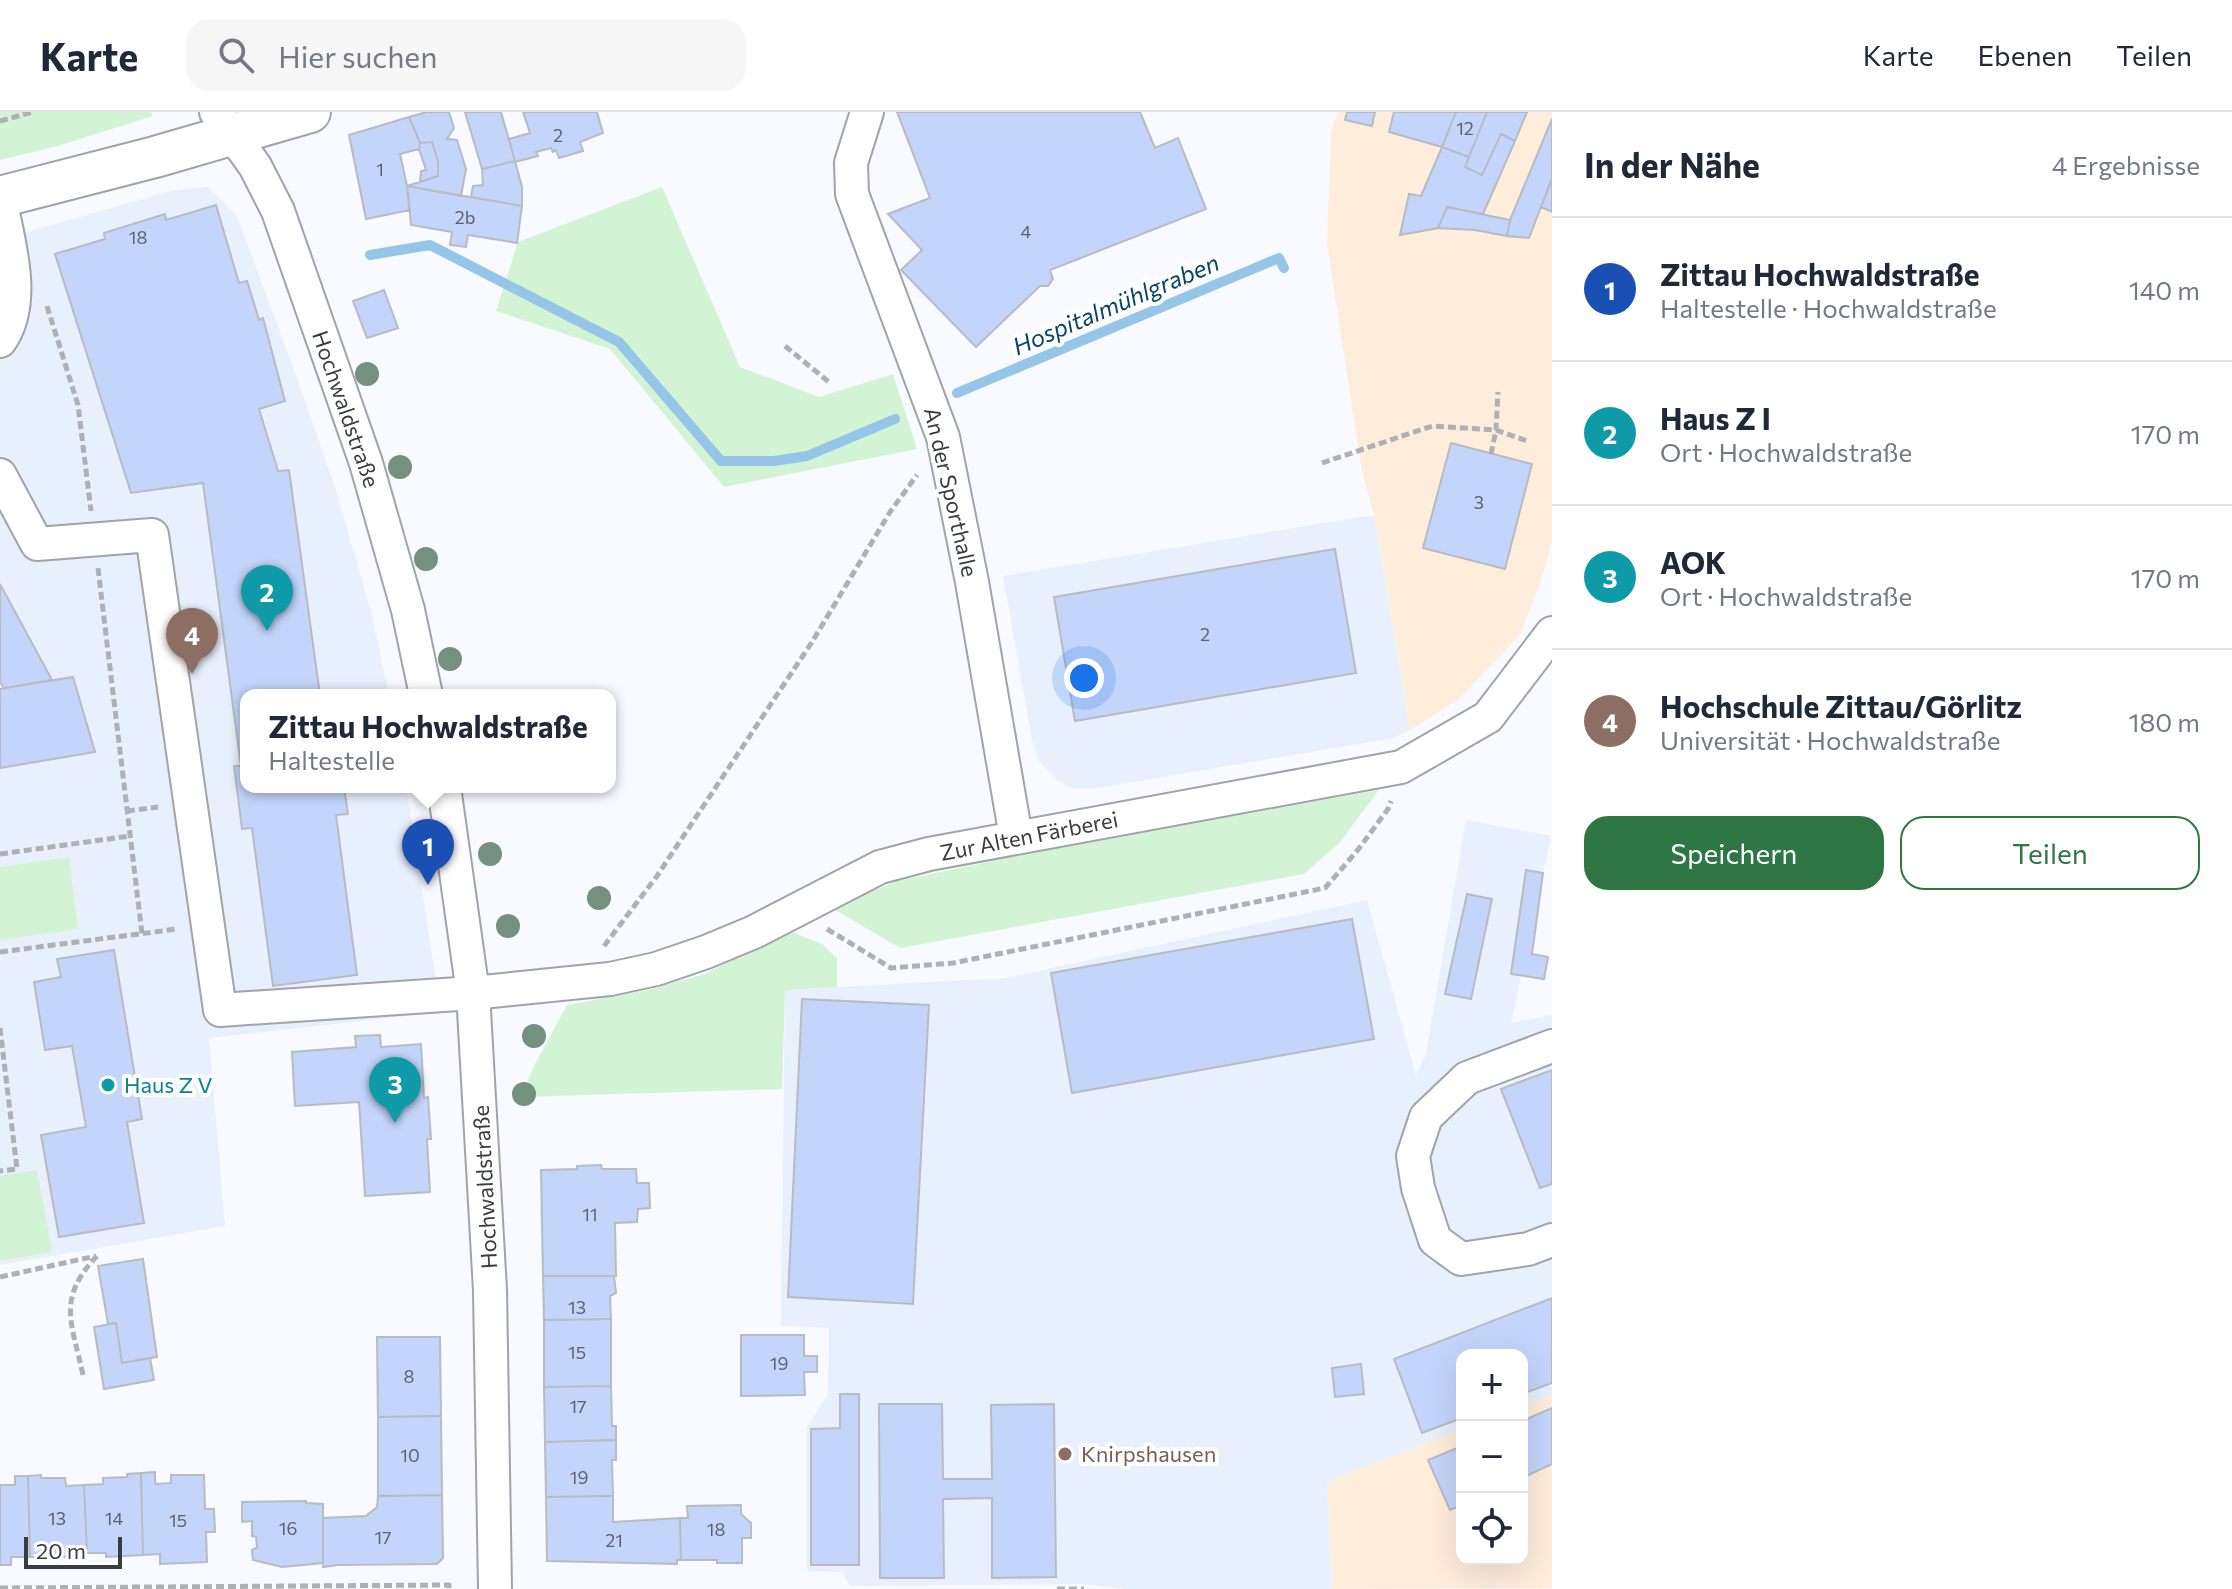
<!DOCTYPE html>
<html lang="de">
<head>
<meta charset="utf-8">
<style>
  body { margin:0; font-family:Commissioner,sans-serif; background:#f6f6f7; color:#1f2937 }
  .controls { position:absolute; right:24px; bottom:24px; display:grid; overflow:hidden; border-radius:16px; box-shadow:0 8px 32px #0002 }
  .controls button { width:72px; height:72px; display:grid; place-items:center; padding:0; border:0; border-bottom:2px solid #e0e1e3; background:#fff; color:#1f2937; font:40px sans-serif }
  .scale { position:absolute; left:24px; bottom:20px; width:98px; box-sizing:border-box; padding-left:8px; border:4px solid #3a3c3e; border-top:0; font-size:22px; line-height:28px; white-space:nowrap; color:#3a3c3e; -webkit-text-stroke:6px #fff; paint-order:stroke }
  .you { position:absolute; left:1084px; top:566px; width:28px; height:28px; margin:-20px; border:6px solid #fff; border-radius:50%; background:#1a73e8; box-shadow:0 0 0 12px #1a73e833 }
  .badge { display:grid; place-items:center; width:52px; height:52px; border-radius:50%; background:#2e7745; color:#fff; font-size:26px; font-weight:700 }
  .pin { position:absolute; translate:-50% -66px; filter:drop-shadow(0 2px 4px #0008) }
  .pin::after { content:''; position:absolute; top:42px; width:28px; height:24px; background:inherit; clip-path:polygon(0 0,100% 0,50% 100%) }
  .popup { position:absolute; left:240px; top:577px; width:376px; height:104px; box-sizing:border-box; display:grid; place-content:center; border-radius:16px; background:#fff; filter:drop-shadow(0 2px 6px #0005); font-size:26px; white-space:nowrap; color:#747a83 }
  .popup b { font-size:30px; color:#1f2937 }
  .popup::after { content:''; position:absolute; left:50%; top:100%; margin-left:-16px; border:16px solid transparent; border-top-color:#fff }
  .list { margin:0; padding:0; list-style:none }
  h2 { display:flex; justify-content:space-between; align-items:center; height:104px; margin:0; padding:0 32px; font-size:34px }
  h2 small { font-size:26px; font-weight:400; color:#747a83 }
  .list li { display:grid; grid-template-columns:52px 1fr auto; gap:24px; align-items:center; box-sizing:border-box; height:144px; padding:0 32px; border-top:2px solid #e0e1e3 }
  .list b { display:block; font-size:30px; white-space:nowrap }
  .list p { margin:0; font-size:26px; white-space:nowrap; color:#747a83 }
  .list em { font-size:26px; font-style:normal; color:#747a83 }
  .actions { display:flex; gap:16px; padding:24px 32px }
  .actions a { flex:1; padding:18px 0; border:2px solid #2e7745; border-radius:24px; text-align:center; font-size:28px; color:#2e7745 }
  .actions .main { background:#2e7745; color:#fff }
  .icon { flex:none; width:44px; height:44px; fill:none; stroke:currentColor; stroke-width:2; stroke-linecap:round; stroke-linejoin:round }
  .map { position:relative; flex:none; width:1552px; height:1477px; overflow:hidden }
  header { display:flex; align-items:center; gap:48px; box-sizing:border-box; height:112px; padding:0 40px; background:#fff; border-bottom:2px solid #e0e1e3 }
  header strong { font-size:38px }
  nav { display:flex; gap:44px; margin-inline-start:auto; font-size:28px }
  .search { width:560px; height:72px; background:#f6f6f7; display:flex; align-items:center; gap:20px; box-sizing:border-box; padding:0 28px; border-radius:24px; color:#747a83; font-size:30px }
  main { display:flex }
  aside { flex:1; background:#fff }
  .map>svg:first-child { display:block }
  .commercial { fill:#feeddb }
  .built { fill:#e9f0fd }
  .green { fill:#d2f4d5 }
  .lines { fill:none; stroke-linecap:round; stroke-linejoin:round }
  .stream { stroke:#95c6e8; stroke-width:10 }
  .building { fill:#c3d5fa; stroke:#b8bbc1; stroke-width:2 }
  .minor-casing { stroke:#a0a3a8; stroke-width:36 }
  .major-casing { stroke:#a0a3a8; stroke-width:44 }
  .path { stroke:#aeb0b3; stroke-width:5; stroke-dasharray:8 4; stroke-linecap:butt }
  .minor { stroke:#fff; stroke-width:32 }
  .major { stroke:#fff; stroke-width:40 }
  .tree { fill:#74907f }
  .culture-dot { fill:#0f9aa8; stroke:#fff; stroke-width:3 }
  .education-dot { fill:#8d6e63; stroke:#fff; stroke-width:3 }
  .labels { text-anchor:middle; stroke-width:8; stroke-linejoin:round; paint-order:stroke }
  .number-label { font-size:18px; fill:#5c626d }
  .street-label { font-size:22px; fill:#3a3c3e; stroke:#fff }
  .culture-label { font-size:22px; fill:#0d838f; stroke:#fff; text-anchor:start }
  .education-label { font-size:22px; fill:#785e54; stroke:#fff; text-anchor:start }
  .water-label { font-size:24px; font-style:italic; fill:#054566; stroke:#fff }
</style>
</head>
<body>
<header>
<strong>Karte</strong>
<div class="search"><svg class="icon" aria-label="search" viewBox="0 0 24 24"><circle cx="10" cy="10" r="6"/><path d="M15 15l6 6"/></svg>Hier suchen</div>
<nav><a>Karte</a><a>Ebenen</a><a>Teilen</a></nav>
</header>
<main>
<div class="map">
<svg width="1552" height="1477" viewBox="0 0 1552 1477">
  <rect width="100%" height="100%" fill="#f8faff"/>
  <path class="commercial" d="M1338 0H1552V429L1541 469 1520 523 1458 588 1410 618 1374 403 1362 360 1327 132 1331 20Z
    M1552 1283V1476L1332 1477 1327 1369 1462 1317V1447H1522V1294Z"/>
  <path class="built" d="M208 75 237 104 298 269 336 378 371 500 389 583H246V675H406L441 900 209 926 225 1114 0 1153V128L170 79Z
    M1374 403 1410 618 1394 626 1097 676 1074 677 1057 668 1039 649 1032 628 1003 464Z
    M1466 708 1551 724 1511 911 1552 903V1283L1522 1294V1243H1462V1317L1327 1370 1332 1477H1125L1084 1472 850 1474 842 1460 807 1459V1315L828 1282 829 1216 781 1214 785 878 1005 866 1367 788 1416 963 1426 942Z"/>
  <path class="green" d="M0 0H151L153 4 58 34 0 48Z
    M662 75 740 255 819 285 893 262 917 337 724 375 610 237 496 199 518 130Z
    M1379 678 1340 730 1304 762 900 836 832 796 897 769 1050 737Z
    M69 745 78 817 0 828V755Z
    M789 819 822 832 837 846V875L785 878 782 977 521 985 534 954 567 893 647 878 705 862Z
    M37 1058 52 1140 0 1149V1064Z"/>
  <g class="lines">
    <path class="stream" d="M370 143 430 133 619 230 721 349H774L807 344 895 307
      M957 281 1279 146 1284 156"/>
  </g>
  <path class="building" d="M427 0H449L454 16 447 27 457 28 466 57 461 84 407 74 438 64V49L432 30 420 31 409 5Z
    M465 0H501L515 49 482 57Z
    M523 0H597L603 21 580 30 583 39 559 46 556 38 553 40 551 36 536 40 538 44 515 50 509 27 530 21Z
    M897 0H1140L1155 36 1178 26 1206 97 1050 158 1053 167 1048 174H1040L976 235 901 158 922 138 888 102 930 86Z
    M1347 0H1375L1372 14 1345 8Z
    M1394 0H1456L1442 35 1389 20Z
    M1456 0H1487L1469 45 1442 35Z
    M1487 0H1527L1515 29 1501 22 1482 63 1465 55Z
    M409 5 420 31 419 37 400 42 407 74 410 98 366 107 349 23Z
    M1552 7V66L1529 126 1507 124 1510 108Z
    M1501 22 1515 29 1483 102 1447 95 1438 116 1400 123 1409 82 1421 84 1442 35 1469 45 1465 55 1482 63Z
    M432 30 438 49V64L420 70 421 59 426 58 419 37 420 31Z
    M515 49 522 75V94L471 85 473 74 483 73 482 57Z
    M1552 67V100L1541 95Z
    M407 74 522 94 517 131 468 123 466 135 450 133 452 120 411 113Z
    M216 93 239 171 247 169 259 208 263 206 285 289 259 297 278 359 289 358 320 583H246V675H344L348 702 336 703 357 863 273 874 252 716 242 717 234 654H241L203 371 131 381 55 142 105 127 104 121 165 102 166 108Z
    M1447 95 1510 108 1507 124 1475 118 1438 116Z
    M384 178 398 216 367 226 353 189Z
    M1451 331 1532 352 1505 457 1423 436Z
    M1335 437 1356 561 1075 609 1054 485Z
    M0 472 52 568 4 576 0 570Z
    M73 565 95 640 0 656V577Z
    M1526 758 1543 761 1532 842 1548 845 1544 867 1511 862Z
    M1467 782 1492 787 1471 887 1445 882Z
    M1352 807 1374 927 1072 981 1051 861Z
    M114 838 142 1007 127 1010 144 1111 59 1125 41 1023 86 1015 72 934 45 938 34 870 61 865 57 847Z
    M802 887 929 893 913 1192 788 1185Z
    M380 923 381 935 421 932 424 986 428 985 431 1027H427L430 1080 365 1084 359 990 295 994 292 940 356 935 355 924Z
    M1552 958V1072L1540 1076 1501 977Z
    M601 1053 602 1057H636L637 1071H649L650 1096 638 1097 637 1110 615 1111 616 1164H543L541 1058 577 1057V1054Z
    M143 1147 157 1245 122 1251 116 1211 108 1212 98 1154Z
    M543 1164H614L616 1181 610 1184 611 1207 544 1208Z
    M1552 1186V1271L1522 1282V1243H1462V1306L1422 1321 1394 1247Z
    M611 1207V1274L544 1275V1208Z
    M116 1211 122 1251 150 1246 154 1268 104 1277 94 1215Z
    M741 1223H804V1244H817V1260H804L805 1283 741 1284Z
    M377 1225H440L441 1304 378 1305Z
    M1361 1252 1364 1282 1335 1285 1332 1256Z
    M611 1274 612 1314H616V1328L545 1330 544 1275Z
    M840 1282H859V1453H811V1317L840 1316Z
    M879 1292H942L943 1367H992L991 1293 1054 1292 1056 1465 992 1466V1386L943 1387 944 1466H880Z
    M1552 1296V1352L1522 1366V1309Z
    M441 1304 442 1383 378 1384V1305Z
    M616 1328V1348H612L613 1384 546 1385 545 1330Z
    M1462 1334V1393L1450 1398 1428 1348Z
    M155 1360V1372L171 1371V1363H204L205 1397H214L215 1420H206L207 1450 160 1452V1442L143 1443 141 1361Z
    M141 1361 143 1443 106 1445V1441H87L84 1373 103 1372V1366L127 1365V1362Z
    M41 1363V1366H65L66 1374 84 1373 87 1441H67V1445H30L28 1364Z
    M15 1364H28L30 1445H11V1453H0V1373H15Z
    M442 1383 443 1446 437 1452 338 1453 323 1455V1406L366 1404 377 1395 378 1384Z
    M613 1384V1410L680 1406 681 1448H677V1452L547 1449 546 1385Z
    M306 1389V1391L323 1392V1451L282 1455 253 1448 252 1438 257 1435 256 1425 252 1424V1409L242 1410V1390Z
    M741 1393V1402L751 1411V1426H742V1451H717V1448H681L680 1406H688L687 1394Z"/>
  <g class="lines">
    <g class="minor-casing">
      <path id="minor" d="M216 0 255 54 278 99 366 351 408 498 426 583
        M867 0 851 51 852 82 943 325 972 470 1016 725
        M0 86C8 129 28 190 0 229
        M0 363 37 432 152 423 220 898 473 881 610 867 656 857 706 840 754 820 880 755 929 742 1401 655 1488 605 1552 521
        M444 675 473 881 490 1178 495 1477
        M1552 934 1467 966 1426 1005 1413 1044 1418 1076 1435 1128 1461 1147 1528 1137 1552 1128"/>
    </g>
    <g class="major-casing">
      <path id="major" d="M0 85 155 45 310 0"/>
    </g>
    <path class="path" d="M0 9 33 0
      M47 194 78 293 91 399
      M785 234 829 270
      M1491 342 1496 318 1498 280
      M1322 351 1432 314 1496 318 1527 329
      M98 456 142 822
      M127 699 158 695
      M0 742 130 724
      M827 817 891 856 953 851 1325 776 1357 739 1388 697 1391 689
      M604 834 657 764 812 530 890 400 917 363
      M0 840 177 817
      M0 916 17 1057 0 1059
      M0 1165 96 1144
      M83 1263C72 1211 56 1187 97 1144
      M0 1476 449 1473V1477
      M1057 1477H1084"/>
    <use href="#minor" class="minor"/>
    <use href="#major" class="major"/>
  </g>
  <g class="tree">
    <circle cx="367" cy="262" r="12"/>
    <circle cx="400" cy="355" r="12"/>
    <circle cx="426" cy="447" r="12"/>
    <circle cx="450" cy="547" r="12"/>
    <circle cx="490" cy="742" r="12"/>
    <circle cx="599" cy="786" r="12"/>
    <circle cx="508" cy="814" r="12"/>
    <circle cx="534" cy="924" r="12"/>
    <circle cx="524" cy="982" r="12"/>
  </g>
  <circle class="culture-dot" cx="108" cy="973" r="8"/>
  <circle class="education-dot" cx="1065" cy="1342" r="8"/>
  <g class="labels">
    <g class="number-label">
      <text x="1465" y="23">12</text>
      <text x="558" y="30">2</text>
      <text x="380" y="64">1</text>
      <text x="465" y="112">2b</text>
      <text x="1026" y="126">4</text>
      <text x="138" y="132">18</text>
      <text x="1479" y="397">3</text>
      <text x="1205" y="529">2</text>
      <text x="590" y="1109">11</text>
      <text x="577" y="1202">13</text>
      <text x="577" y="1247">15</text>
      <text x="779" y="1258">19</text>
      <text x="409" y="1271">8</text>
      <text x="578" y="1301">17</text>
      <text x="410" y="1350">10</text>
      <text x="579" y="1372">19</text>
      <text x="57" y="1413">13</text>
      <text x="114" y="1413">14</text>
      <text x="178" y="1415">15</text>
      <text x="288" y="1423">16</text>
      <text x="716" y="1424">18</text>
      <text x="383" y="1432">17</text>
      <text x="614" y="1435">21</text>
    </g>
    <g class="street-label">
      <text transform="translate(346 297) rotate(71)" y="8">Hochwaldstraße</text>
      <text transform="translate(951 380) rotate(77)" y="8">An der Sporthalle</text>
      <text transform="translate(1029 724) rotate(-11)" y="8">Zur Alten Färberei</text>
      <text transform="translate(485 1075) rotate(-93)" y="8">Hochwaldstraße</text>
    </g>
    <g class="culture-label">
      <text x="124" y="981">Haus Z V</text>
    </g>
    <g class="education-label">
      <text x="1081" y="1350">Knirpshausen</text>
    </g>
    <g class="water-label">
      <text transform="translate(1116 193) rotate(-23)" y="8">Hospitalmühlgraben</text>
    </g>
  </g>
</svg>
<div class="controls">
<button>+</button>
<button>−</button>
<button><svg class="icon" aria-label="locate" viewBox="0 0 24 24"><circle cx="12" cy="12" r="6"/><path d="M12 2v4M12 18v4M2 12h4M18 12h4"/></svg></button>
</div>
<div class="scale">20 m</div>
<div class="you"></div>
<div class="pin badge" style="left:428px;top:773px;background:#1a4fb4">1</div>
<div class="popup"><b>Zittau Hochwaldstraße</b>Haltestelle</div>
<div class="pin badge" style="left:267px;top:519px;background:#0f9aa8">2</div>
<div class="pin badge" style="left:395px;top:1011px;background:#0f9aa8">3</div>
<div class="pin badge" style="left:192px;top:562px;background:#8d6e63">4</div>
</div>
<aside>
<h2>In der Nähe<small>4 Ergebnisse</small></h2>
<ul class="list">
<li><span class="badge" style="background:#1a4fb4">1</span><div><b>Zittau Hochwaldstraße</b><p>Haltestelle · Hochwaldstraße</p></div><em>140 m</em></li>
<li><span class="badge" style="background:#0f9aa8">2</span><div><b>Haus Z I</b><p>Ort · Hochwaldstraße</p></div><em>170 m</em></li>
<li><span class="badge" style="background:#0f9aa8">3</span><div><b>AOK</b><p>Ort · Hochwaldstraße</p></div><em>170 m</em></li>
<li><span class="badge" style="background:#8d6e63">4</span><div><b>Hochschule Zittau/Görlitz</b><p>Universität · Hochwaldstraße</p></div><em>180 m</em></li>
</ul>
<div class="actions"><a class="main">Speichern</a><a>Teilen</a></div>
</aside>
</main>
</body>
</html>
